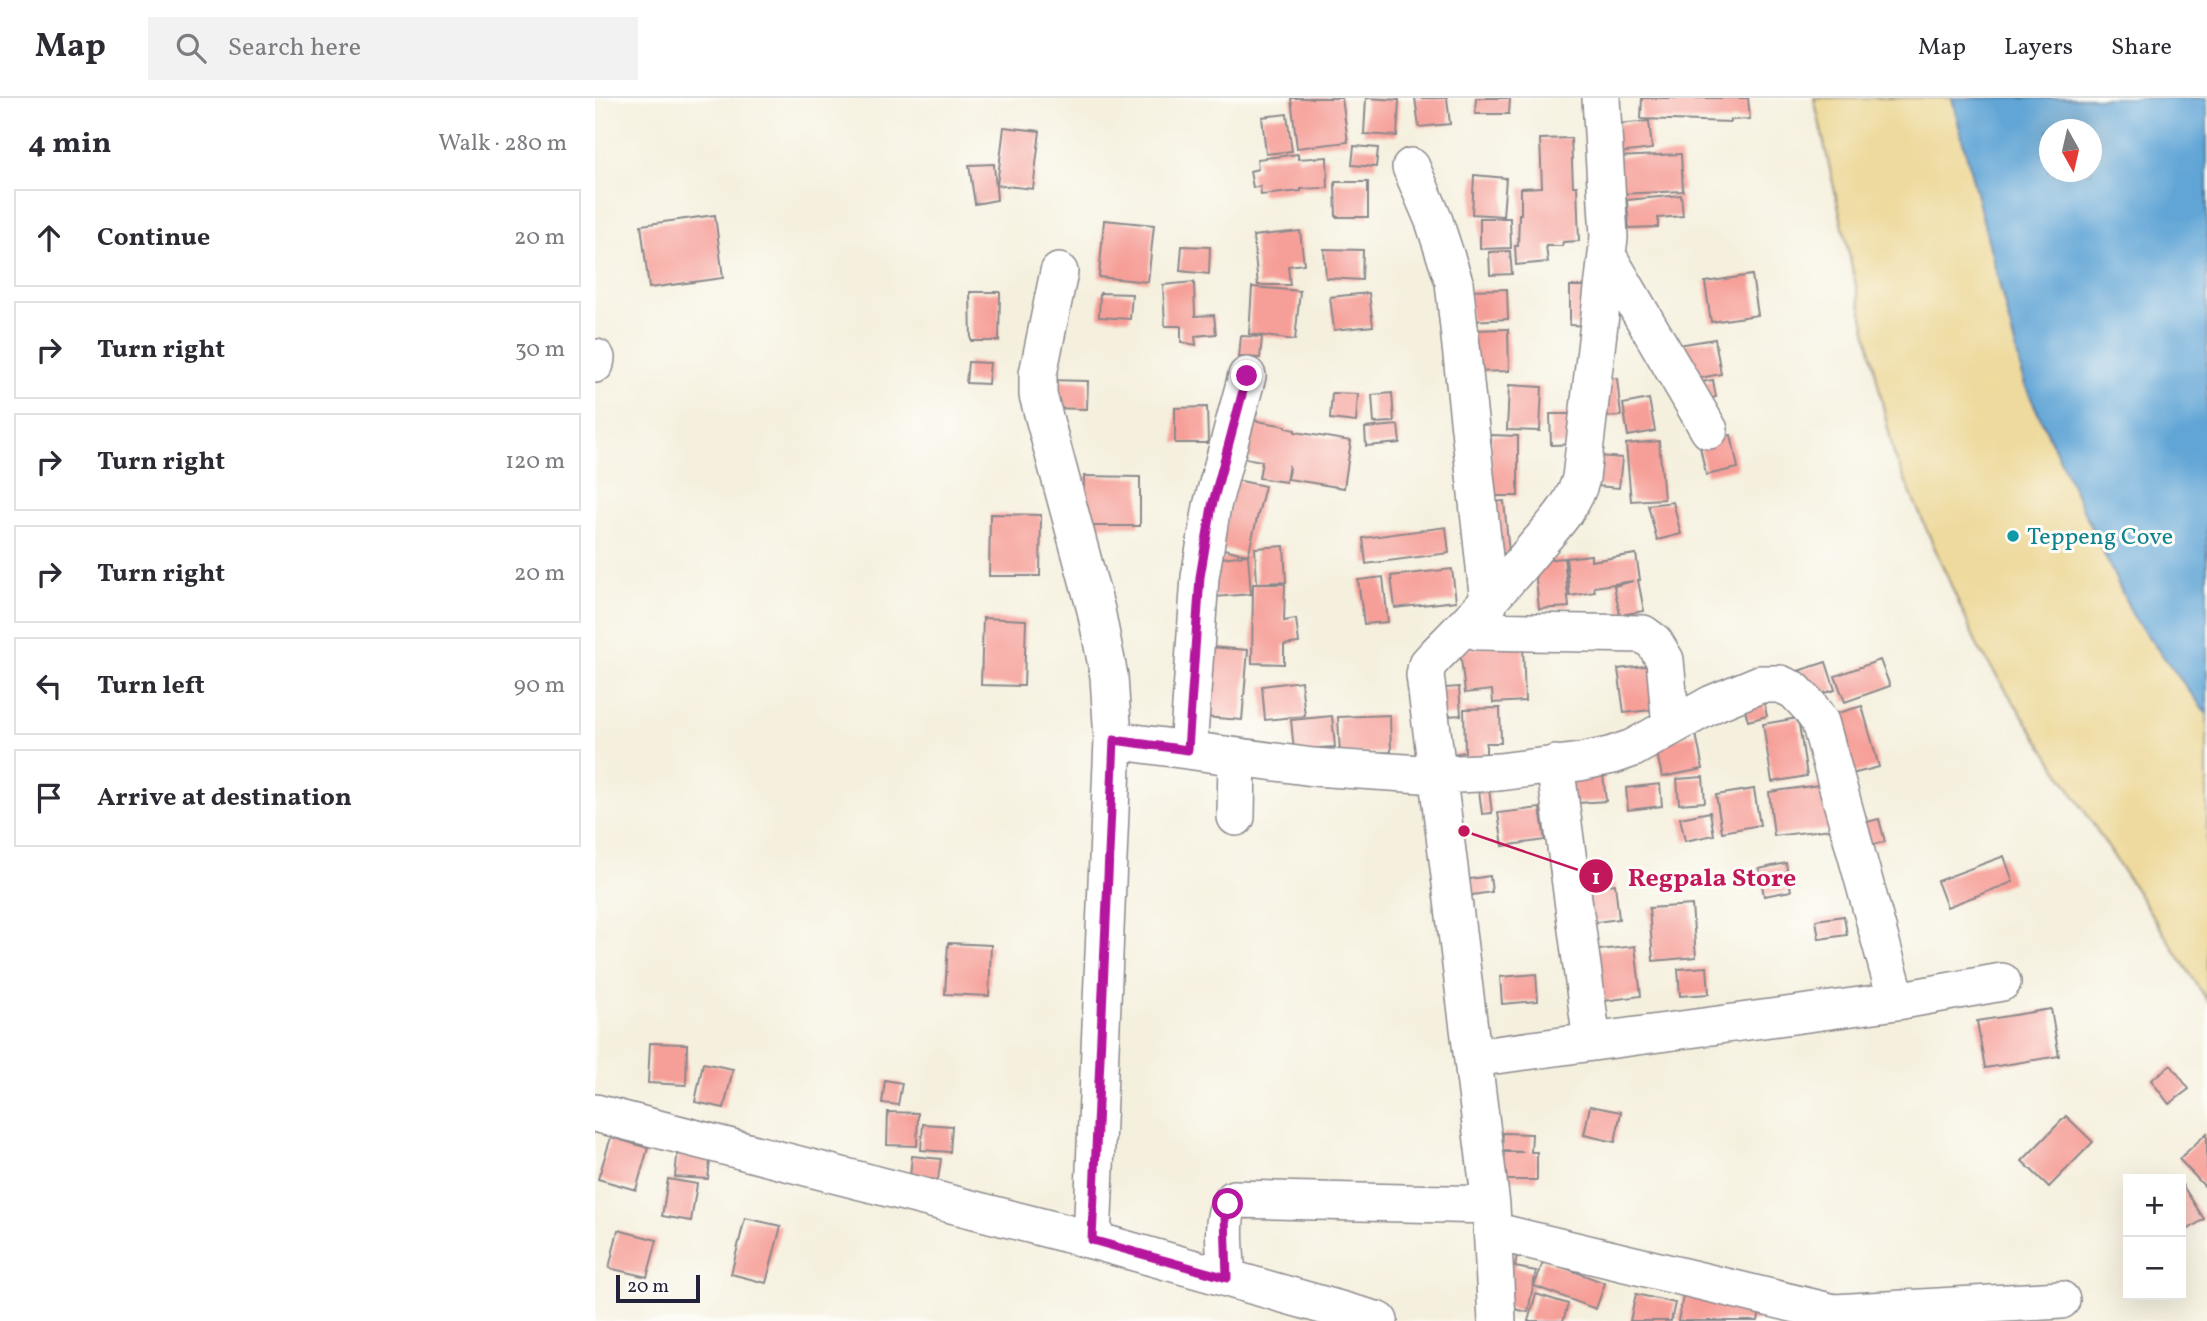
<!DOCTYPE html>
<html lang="en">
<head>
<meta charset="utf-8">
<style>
  body { margin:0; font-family:Vollkorn,serif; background:#f2f2f3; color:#2b2b33 }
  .controls { position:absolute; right:21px; bottom:21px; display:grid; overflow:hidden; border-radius:0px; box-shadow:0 7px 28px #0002 }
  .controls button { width:63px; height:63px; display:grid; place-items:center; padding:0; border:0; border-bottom:2px solid #e1e1e2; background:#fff; color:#2b2b33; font:35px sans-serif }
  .compass { position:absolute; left:1444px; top:21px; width:63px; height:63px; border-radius:50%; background:#fff; box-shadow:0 7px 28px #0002; rotate:172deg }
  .scale { position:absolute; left:21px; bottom:18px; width:84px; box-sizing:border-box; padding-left:7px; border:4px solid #22223b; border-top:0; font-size:19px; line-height:24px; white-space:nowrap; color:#22223b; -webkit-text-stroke:5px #fdfcf7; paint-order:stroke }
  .stop { position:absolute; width:21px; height:21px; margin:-16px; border:5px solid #b5179e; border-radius:50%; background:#fff }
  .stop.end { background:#b5179e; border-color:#fff; box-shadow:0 2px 7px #0008 }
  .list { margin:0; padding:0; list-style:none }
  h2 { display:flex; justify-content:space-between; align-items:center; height:91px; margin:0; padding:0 28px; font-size:30px }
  h2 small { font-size:23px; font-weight:400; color:#7c7c81 }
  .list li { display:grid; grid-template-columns:46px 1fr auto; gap:21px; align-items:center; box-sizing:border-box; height:98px; margin:0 14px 14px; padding:0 14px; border:2px solid #e1e1e2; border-radius:0px }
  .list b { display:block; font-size:26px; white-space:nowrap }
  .list em { font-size:23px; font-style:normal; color:#7c7c81 }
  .icon { flex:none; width:38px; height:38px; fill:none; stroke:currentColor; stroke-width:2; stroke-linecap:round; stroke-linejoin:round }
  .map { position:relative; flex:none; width:1612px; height:1223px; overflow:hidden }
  header { display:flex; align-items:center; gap:42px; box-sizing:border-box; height:98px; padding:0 35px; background:#fff; border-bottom:2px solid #e1e1e2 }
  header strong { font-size:33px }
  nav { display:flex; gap:38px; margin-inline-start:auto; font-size:24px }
  .search { width:490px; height:63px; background:#f2f2f3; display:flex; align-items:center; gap:18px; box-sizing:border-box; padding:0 24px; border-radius:0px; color:#7c7c81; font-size:26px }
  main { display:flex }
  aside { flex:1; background:#fff }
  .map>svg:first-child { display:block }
  .sand { fill:#eeda9e; stroke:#887e6c; stroke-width:2 }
  .water { fill:#60a5d6; stroke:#416488; stroke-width:2; fill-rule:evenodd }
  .building { fill:#f69f98 }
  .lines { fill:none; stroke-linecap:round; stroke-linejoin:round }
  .minor-casing { stroke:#8c898c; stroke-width:40 }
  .minor { stroke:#fff; stroke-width:37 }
  .route { stroke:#b5179e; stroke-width:9 }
  .culture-dot { fill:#0f9aa8; stroke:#fdfcf7; stroke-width:2.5 }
  .labels { text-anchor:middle; stroke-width:6; stroke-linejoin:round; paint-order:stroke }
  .culture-label { font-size:24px; fill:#0d838f; stroke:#fdfcf7; text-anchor:start }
  .leader { fill:none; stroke:#c2185b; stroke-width:2.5 }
  .callout-dot { fill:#c2185b; stroke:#fdfcf7; stroke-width:2.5 }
  .mark-label { font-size:21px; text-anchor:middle; font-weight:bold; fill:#fff }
  .callout-label { font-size:26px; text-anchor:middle; font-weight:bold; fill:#c2185b; stroke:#fdfcf7; stroke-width:6; stroke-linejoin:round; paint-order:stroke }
</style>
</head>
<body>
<header>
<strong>Map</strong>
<div class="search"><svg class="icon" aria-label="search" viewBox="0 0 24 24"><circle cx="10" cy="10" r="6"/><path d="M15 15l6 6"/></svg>Search here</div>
<nav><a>Map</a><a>Layers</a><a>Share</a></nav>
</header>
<main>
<aside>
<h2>4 min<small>Walk · 280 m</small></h2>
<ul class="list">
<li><svg class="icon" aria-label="ahead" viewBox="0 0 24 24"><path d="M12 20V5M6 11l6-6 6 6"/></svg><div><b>Continue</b></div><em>20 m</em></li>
<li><svg class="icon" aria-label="right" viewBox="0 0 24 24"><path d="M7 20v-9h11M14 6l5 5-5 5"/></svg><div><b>Turn right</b></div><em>30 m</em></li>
<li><svg class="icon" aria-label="right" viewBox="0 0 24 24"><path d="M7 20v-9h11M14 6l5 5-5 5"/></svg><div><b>Turn right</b></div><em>120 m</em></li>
<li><svg class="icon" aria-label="right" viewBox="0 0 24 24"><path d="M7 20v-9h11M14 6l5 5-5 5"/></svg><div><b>Turn right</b></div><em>20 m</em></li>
<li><svg class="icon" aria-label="left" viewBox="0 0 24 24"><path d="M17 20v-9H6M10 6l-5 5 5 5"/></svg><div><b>Turn left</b></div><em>90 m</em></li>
<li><svg class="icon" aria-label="arrive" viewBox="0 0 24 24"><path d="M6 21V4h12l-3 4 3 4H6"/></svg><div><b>Arrive at destination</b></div></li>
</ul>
</aside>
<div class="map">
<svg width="1612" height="1223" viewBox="0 0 1612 1223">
  <rect width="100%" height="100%" fill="#fdfcf7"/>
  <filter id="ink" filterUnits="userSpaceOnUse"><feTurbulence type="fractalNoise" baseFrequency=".0143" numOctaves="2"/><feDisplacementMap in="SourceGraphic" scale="14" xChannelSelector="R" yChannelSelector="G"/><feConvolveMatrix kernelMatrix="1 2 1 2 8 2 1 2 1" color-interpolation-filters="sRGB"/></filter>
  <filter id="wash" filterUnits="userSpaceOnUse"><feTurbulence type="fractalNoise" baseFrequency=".00686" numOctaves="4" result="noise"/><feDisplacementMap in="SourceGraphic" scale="28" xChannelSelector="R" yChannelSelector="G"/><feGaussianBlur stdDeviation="1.57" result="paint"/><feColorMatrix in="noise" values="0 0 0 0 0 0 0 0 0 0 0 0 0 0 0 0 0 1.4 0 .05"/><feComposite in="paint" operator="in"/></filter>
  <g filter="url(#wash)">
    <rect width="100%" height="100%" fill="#f5f0de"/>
    <path class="sand" d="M1219 0H1357L1430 287 1539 520 1612 616V902L1383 549 1299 357Z"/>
    <path class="water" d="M1357 0H1612V616L1539 520 1430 287ZM1454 32H1496V74H1454Z"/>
    <g id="blocks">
      <path class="building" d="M696 0H747L753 44 702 50Z
        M771 0 804 2 802 38 769 36Z
        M820 0H852L855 26 824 29Z
        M881 0H915L914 16H880Z
        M1047 0H1153L1155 21 1136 22V24L1046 21Z
        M692 16 697 53 671 56 667 19Z
        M1054 23 1057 51 1016 56 1012 27Z
        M409 29 445 33 438 91 402 87Z
        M976 40 978 88H982L984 143 968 144 967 148H951L953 164 921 167 920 148H923L924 116H926V90L947 89 945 41Z
        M759 48 783 50 781 69 757 67Z
        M703 56V61L732 59 733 90 706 91V93L666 97 665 88 658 90 655 73 663 71 662 61Z
        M1086 56 1088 93 1024 96 1022 59Z
        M399 66 402 102 380 106 374 67Z
        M879 77 911 80 908 118 877 116Z
        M740 84H773V119H741Z
        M1086 97 1088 118 1063 120V129L1034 130 1032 102Z
        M120 117 128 180 54 190 46 127Z
        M885 120H915L916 150 885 151Z
        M509 122 559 127 553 184 504 179Z
        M705 133 709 166 693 168 695 187H663L658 138Z
        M587 148 615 149 614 176 585 173Z
        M729 151 768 152 767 182 731 180Z
        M915 153 917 176 895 177 894 154Z
        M1157 177 1163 217 1116 224 1110 184Z
        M599 184 600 218 619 217 621 236 600 238 601 247 586 244V228H570L568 187Z
        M975 188H999V228L975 227Z
        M657 189 705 193 700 242 654 236Z
        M912 191 913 221 875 223 874 192Z
        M375 194H405L404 243H376Z
        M505 195 537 196 535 221 504 219Z
        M774 195 778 228 739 232 735 199Z
        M913 231 914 273 877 274 876 232Z
        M646 238 667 239 665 260 644 259Z
        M1120 241 1126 276 1089 283 1083 247Z
        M373 264 395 265 393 286 371 285Z
        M1022 280 1026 318 1009 319 1005 282Z
        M451 282 493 283 492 311 450 310Z
        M1118 282 1121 299 1100 304 1096 286Z
        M914 287 947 289 945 333 912 332Z
        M737 295 763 296 761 324 735 321Z
        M797 295 799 324 779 325 777 297Z
        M1054 301 1060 333 1033 338 1028 306Z
        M612 309 613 345H580V310Z
        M955 316H985V346L956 347Z
        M651 321 691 328V330L700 332V334L756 343 749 390 693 381 694 367 691 384 664 380 667 363 644 359Z
        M803 327 805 345 771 348 770 330Z
        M896 337 923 338V398H895Z
        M1136 337 1143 370 1111 377 1104 344Z
        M1064 343 1069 401 1036 403 1031 346Z
        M993 357 1027 360 1024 390 990 387Z
        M489 378 545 379V428H488Z
        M641 382 670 388 653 457 625 450Z
        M909 403 914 455 890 457 886 405Z
        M1078 404 1086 436 1062 442 1053 407Z
        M395 416 446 417 445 478H394Z
        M851 429 854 455 771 466 768 440Z
        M689 448 691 484 662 485 660 450Z
        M1041 456 1045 482H1043L1049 513 1025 517 1019 488 1038 483 999 489 1000 494 975 498 971 460 996 457V463Z
        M653 457 656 496 620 499 617 461Z
        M969 460 974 509 944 511 939 463Z
        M857 471 861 503 800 510 796 478Z
        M788 479 793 524 769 526 763 482Z
        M658 486H690L689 523 701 521 704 545 689 547V566L657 565Z
        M388 520 431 522 429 588 386 587Z
        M913 546H928L930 603 898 605 897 592 870 595 865 551Z
        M614 549 653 552 647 622 608 619Z
        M1285 562 1295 588 1250 604 1240 578Z
        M1231 564 1240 592 1211 600 1203 573Z
        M1059 567 1065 611 1029 615 1023 571Z
        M706 583 710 618 670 622 667 588Z
        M864 589 866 617 839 619 837 591Z
        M1166 592 1172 618 1153 623 1146 597Z
        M1267 608 1284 669 1245 679 1229 619Z
        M905 610 906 645H891V659L876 660 852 657 870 654 869 611Z
        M795 617 796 654 745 657 743 619Z
        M737 618 740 649 725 650 726 659 699 653 696 622Z
        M1203 620 1212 678 1177 684 1168 626Z
        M1101 636 1108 671 1067 679 1060 645Z
        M1007 668 1011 703 970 706 966 672Z
        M1108 679 1110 704 1084 706 1082 681Z
        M1065 686 1067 708 1033 712 1031 690Z
        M1232 686 1237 731 1179 738 1174 694Z
        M894 691 897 715 887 716 884 692Z
        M1159 691 1165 727 1127 734 1121 697Z
        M945 710 950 742 908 748 903 715Z
        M1115 714 1119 737 1090 743 1085 720Z
        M1284 721 1290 744 1265 749 1260 727Z
        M1409 758 1418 784 1352 809 1342 783Z
        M1191 765 1196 793 1169 798 1164 771Z
        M895 778 897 794 864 799 862 783Z
        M1020 786 1024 821 987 826 983 790Z
        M1097 807 1101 859 1058 863 1054 810Z
        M1249 818 1252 837 1224 841 1221 822Z
        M353 845 396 847 394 898 350 896Z
        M1040 848 1046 898 1001 904 995 853Z
        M1112 869 1114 896 1085 898 1083 871Z
        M941 876 943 903 907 906 905 879Z
        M1456 911 1464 958 1390 970 1382 923Z
        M55 945 92 946 91 987 53 985Z
        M108 965 138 971 129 1010 100 1004Z
        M1576 967 1594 991 1574 1006 1556 982Z
        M290 982 307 985 303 1007 287 1005Z
        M995 1008 1026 1014 1020 1044 989 1037Z
        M293 1014 323 1015 322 1048 292 1047Z
        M1471 1018 1498 1044 1454 1089 1427 1063Z
        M328 1026 357 1028 355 1054 326 1052Z
        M908 1035 937 1036 936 1054H942V1082H902V1054H929L907 1053Z
        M1612 1035V1091L1584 1061Z
        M16 1039 53 1050 41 1092 3 1081Z
        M83 1049 116 1053 113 1081 80 1079Z
        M317 1058 346 1061 343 1082 315 1079Z
        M73 1081 102 1086 96 1123 67 1118Z
        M1586 1085 1609 1121 1586 1136Z
        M150 1120 186 1128 171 1185 136 1176Z
        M23 1132 62 1142 52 1179 14 1170Z
        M903 1154 922 1157 920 1169 941 1173 933 1214 905 1208Z
        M949 1162 1010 1185 1001 1211 939 1188Z
        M1090 1189 1167 1204 1163 1223H1083Z
        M941 1196 973 1206 968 1223H933Z
        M1041 1196 1080 1205 1076 1223H1035Z"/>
    </g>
  </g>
  <g filter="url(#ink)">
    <use href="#blocks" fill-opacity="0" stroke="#8c898c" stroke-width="2"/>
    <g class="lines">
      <g class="minor-casing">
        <path id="minor" d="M816 69 839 123 859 184 894 505
          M1013 159 1114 332
          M464 174 443 276V297L501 512 514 578 518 642 497 1142
          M0 266 1 260
          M870 528 883 533 1048 536 1059 544 1070 562 1076 629
          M518 642 718 669 842 677 904 674 985 664 1018 657 1038 650 1117 606 1165 586H1185L1199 592 1214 608 1225 624 1302 903
          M593 652 605 479 617 408 652 278
          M960 666 997 944
          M641 719 642 659
          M878 960 1302 903 1407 884
          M0 1015 497 1142 784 1223
          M897 1133 1239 1215 1466 1202
          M632 1180C631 1160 624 1114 639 1101L896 1107
          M902 1223 896 1107 830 577 832 567 840 558C876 522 910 486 942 447 960 426 979 407 986 380L1014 139 1006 0"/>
      </g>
      <use href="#minor" class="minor"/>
    </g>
  </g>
  <g class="lines" filter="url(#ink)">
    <path class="route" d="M633 1106 630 1117 632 1180 497 1142 519 642 593 652 605 479 617 408 652 278"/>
  </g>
  <circle class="culture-dot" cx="1418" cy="438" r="7"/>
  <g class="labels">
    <g class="culture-label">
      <text x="1432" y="446">Teppeng Cove</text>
    </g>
  </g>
  <path class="leader" d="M869 733L1001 778"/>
  <g class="callout-dot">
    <circle cx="869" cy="733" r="7"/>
    <circle cx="1001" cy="778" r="18"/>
  </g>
  <g class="mark-label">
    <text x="1001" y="786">1</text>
  </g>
  <g class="callout-label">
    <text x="1117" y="788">Regpala Store</text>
  </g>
</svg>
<div class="controls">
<button>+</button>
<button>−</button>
</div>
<svg class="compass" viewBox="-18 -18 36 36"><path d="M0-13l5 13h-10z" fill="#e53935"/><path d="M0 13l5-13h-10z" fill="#7c7c81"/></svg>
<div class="scale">20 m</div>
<div class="stop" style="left:633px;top:1106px"></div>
<div class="stop end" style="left:652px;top:278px"></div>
</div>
</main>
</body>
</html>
